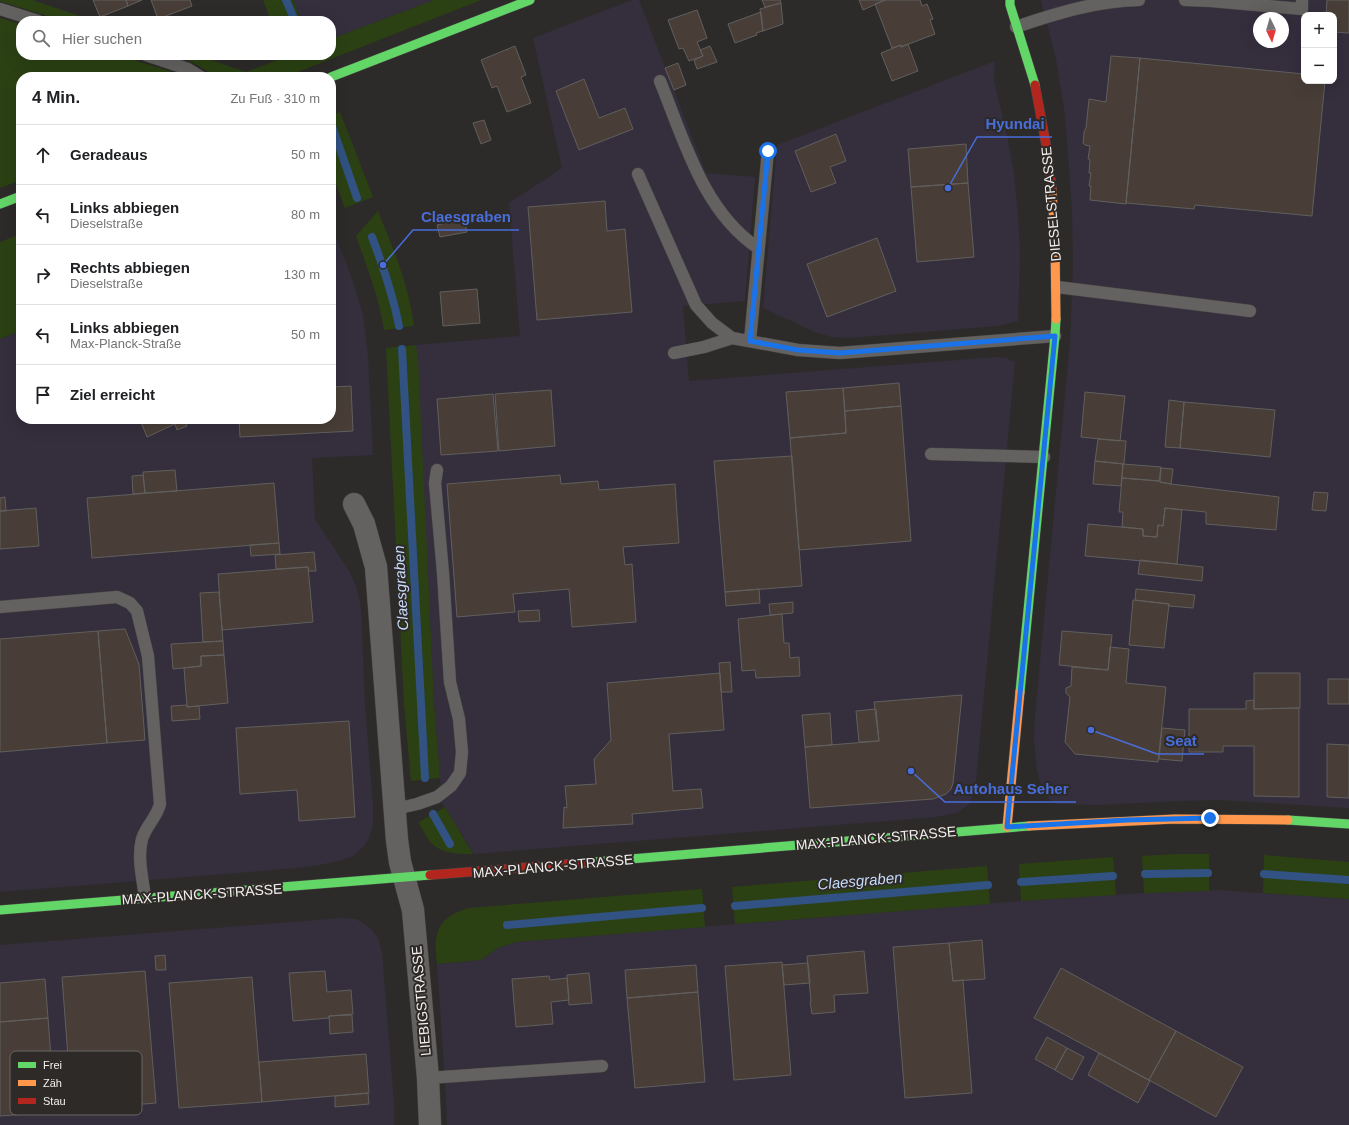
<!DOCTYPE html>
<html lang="de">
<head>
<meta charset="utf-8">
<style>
  body { margin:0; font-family:Arial,sans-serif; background:#f2f2f2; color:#202124 }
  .controls { position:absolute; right:12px; top:12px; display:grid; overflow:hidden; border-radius:8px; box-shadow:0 4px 16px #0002 }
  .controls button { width:36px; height:36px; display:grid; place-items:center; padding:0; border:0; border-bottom:1px solid #e0e0e0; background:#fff; color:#202124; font:20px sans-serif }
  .compass { position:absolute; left:1253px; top:12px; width:36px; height:36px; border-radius:50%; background:#fff; box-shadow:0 4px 16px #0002; rotate:175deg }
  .stop { position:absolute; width:12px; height:12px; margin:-9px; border:3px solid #1a73e8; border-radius:50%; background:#fff }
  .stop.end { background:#1a73e8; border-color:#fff; box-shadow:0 1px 4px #0008 }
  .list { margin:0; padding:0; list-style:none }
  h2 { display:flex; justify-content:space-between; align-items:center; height:52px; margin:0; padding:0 16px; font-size:17px }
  h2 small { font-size:13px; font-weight:400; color:#757577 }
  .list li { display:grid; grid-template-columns:26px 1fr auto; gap:12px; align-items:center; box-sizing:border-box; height:60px; padding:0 16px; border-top:1px solid #e0e0e0 }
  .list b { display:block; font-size:15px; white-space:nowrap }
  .list p { margin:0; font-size:13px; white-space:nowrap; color:#757577 }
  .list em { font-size:13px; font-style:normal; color:#757577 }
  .icon { flex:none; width:22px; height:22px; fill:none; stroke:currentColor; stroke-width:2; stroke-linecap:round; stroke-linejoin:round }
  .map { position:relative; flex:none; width:1349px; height:1125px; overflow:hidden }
  .search { position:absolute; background:#fff; box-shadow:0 4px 16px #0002; left:16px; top:16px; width:320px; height:44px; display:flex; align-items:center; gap:10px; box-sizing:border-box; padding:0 14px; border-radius:16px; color:#757577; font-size:15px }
  .panel { position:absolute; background:#fff; box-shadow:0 4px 16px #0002; left:16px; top:72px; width:320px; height:352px; border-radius:16px }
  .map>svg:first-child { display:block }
  .commercial { fill:#342e3d; fill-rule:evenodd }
  .green { fill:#2b4113 }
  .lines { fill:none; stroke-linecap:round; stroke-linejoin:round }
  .stream { stroke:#315282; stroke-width:8 }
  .building { fill:#483e37; stroke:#615f5e }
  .lane-casing { stroke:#494846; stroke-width:13 }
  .street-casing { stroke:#494846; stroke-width:23 }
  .fast-casing { stroke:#494846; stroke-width:10 }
  .slow-casing { stroke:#494846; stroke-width:10 }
  .jam-casing { stroke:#494846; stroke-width:10 }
  .lane { stroke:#646261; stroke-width:12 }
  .street { stroke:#646261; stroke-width:22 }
  .fast { stroke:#63d668; stroke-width:9 }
  .slow { stroke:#ff974d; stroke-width:9 }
  .jam { stroke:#b3261e; stroke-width:9 }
  .route { stroke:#1a73e8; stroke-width:5 }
  .labels { text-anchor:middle; stroke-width:4; stroke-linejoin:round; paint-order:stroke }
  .street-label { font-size:14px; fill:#f2efee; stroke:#2e2a28 }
  .water-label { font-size:15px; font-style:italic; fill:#c6dcfd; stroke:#2e2a28 }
  .key { fill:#2e2a28; stroke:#696563; stroke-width:1 }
  .key-label { font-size:11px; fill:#f2efee }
  .leader { fill:none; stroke:#486edc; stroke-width:1.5 }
  .callout-dot { fill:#486edc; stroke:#2e2a28; stroke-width:1.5 }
  .callout-label { font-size:15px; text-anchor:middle; font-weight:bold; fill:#486edc; stroke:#2e2a28; stroke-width:4; stroke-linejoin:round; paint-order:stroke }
</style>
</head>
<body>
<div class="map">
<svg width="1349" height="1125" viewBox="0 0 1349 1125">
  <rect width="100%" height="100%" fill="#2d2b29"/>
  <path class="commercial" d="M293 0H434L331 39V21H301Z
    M632 0H639L706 173 755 177 745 301 683 306 689 381 996 357 1006 358 1015 362 976 781 973 796 966 807 956 813 936 817 474 854 442 803 434 704 416 345 520 336 509 203 562 168 533 38Z
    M1041 0H1349V808L1219 800 1178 801 1098 805 1057 804 1050 800 1044 791 1040 782 1037 771 1034 740 1035 715 1070 342 1073 265 1072 209 1065 115 1056 59ZM1304 15H1334V81H1304ZM1259 18H1283V42H1259Z
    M995 61 994 80 1007 135 1014 173 1018 217 1020 253 1018 321 1007 324 997 326 849 338 831 337 815 332 763 308 777 145Z
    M331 224 353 282 363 315 368 356 373 455 312 458 315 519 349 571 357 588 361 608 365 705 373 805V825L369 838 363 847 353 856 339 861 320 865 298 868 0 892V339L21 331V419H331Z
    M1218 890 1349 899V1125H447L445 1080 437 964 481 960 498 948 516 942 1021 901 1144 893Z
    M342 918 356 919 369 927 378 938 382 952 394 1102V1125H0V945Z"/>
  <path class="green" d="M0 0H32L95 21H63L0 1Z
    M263 0H293L301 21H271Z
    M434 0H481L285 77H216L199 66 187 60 170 55H197L246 72 285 57V55H331V39Z
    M0 18 21 24V55H118L188 77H21V180L0 188Z
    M340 112 373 197 345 208 331 171V115Z
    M378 211C393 248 409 286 414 326L384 330C379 297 367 267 356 236Z
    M21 234V331L0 339V242Z
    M416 345 418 358 434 704 440 778 411 781 404 704 386 348Z
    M445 807 473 854C459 854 443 854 432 844 427 839 424 831 420 825L419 822Z
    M1175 854H1209V891L1144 893 1142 856Z
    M1264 855 1349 862V899L1263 893Z
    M1113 857 1116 895 1021 901 1019 864Z
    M987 866 990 904 735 924 732 887Z
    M702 889 705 927 516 942 498 948 481 960 437 964C433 933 437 917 469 908Z"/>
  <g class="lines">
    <path class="stream" d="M286 0 295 21
      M331 123 357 198
      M372 237C383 266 393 295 399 326
      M402 349 425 778
      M433 814 450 844
      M1145 874 1208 873
      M1264 874 1349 880
      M1021 882 1113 876
      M735 906 988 885
      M507 925 702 908"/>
  </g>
  <path class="building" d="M93 0H126L128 6 100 17Z
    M126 0H142L128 6Z
    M151 0H190L192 6 158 19Z
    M762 0H780L781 3 765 7Z
    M859 0H885L863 10Z
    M885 0H920L922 6 927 4 933 19 930 20 935 34 901 47V45L892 48 875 4Z
    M1327 0H1349V33L1334 32V15H1326Z
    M781 3 783 24 763 31 760 9Z
    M697 10 707 38 697 42 703 56 689 61 683 48 679 49 668 20Z
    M761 12 763 31 756 33 757 35 735 43 728 24Z
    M908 44 918 71 892 81 881 53 901 45V47Z
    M515 46 526 75 521 77 531 103 507 112 497 86 492 88 481 60Z
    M710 46 717 62 697 69 694 60 703 56 700 50Z
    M1111 56 1140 58 1126 204 1090 200 1091 186H1089L1091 173H1089L1090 160 1088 159 1090 146 1085 145 1083 143 1084 132 1086 128 1089 99 1106 102Z
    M1140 58 1304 74V81H1325L1312 216 1195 205 1194 209 1126 203Z
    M678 63 686 85 674 90 665 68Z
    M584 79 599 118 625 108 633 129 579 150 556 91Z
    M484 120 491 140 481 144 473 123Z
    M836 134 846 161 830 167 836 183 811 192 795 151Z
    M966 144 968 183 911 187 908 149Z
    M968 183 974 257 917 262 911 187Z
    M605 201 607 231 625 229 632 312 537 320 528 207Z
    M464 219 467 232 440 237 437 225Z
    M877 238 896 291 827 317 807 264Z
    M477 289 480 323 443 326 440 292Z
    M899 383 901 406 845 411 843 388Z
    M351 386 353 431 240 437 239 419H331V387Z
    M843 388 846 433 790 438 786 392Z
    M551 390 555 446 499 451 495 394Z
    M1085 392 1125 396 1120 441 1081 437Z
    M493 394 498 451 441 455 437 399Z
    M1169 400 1184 402 1180 448 1165 447Z
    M1184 402 1275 410 1270 457 1180 448Z
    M901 406 911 541 799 550 790 438 846 433 845 411Z
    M149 419H188L185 420 187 426 177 430 175 424 147 437 141 422Z
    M1098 439 1126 441 1124 464 1095 461Z
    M792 456 802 586 725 592 714 461Z
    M1095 461 1123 464 1121 486 1093 484Z
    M1123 464 1161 467 1159 481 1122 478Z
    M1161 468 1173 469 1171 484 1160 482Z
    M175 470 177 491 145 493 143 472Z
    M143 475 145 493 133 494 132 476Z
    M560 475 561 484 598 481 599 490 675 484 679 543 623 547 625 565 632 564 636 622 572 627 569 589 513 594 515 612 457 617 447 484Z
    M1122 478 1159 481 1160 482 1171 484 1279 497 1276 530 1206 524V512L1165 508 1163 526 1158 525 1157 537 1143 536V529L1122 527 1123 512H1119Z
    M274 483 279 543 92 558 87 498Z
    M1314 492 1328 493 1326 511 1312 510Z
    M5 497 6 511H0V498Z
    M36 508 39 546 0 549V511Z
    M1165 508 1182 510 1177 564 1085 556 1088 524 1143 529V536L1157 537 1158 525 1163 526Z
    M279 543 280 554 251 556 250 545Z
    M314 552 316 571H309L308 567 276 569 275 555Z
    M1140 560 1203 567 1202 581 1138 574Z
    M308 567 313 622 222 630 218 574Z
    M759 589 760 603 726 606 725 592Z
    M1136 589 1195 595 1193 608 1169 606V604L1135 600Z
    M219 592 223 641 203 642 200 593Z
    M1133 600 1169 604 1164 648 1129 645Z
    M793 602V613L770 615 769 604Z
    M539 610 540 621 519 622 518 611Z
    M782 614 784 643H789L790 658 799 657 800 676 756 678 755 670 742 671 738 619Z
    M125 629 139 664 145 740 107 743 98 631Z
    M98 631 107 743 0 752V639Z
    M1062 631 1112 635 1108 670 1059 665Z
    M223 641 224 655 201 656V666L173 669 171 644Z
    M1110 647 1129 649 1126 683 1166 687 1158 762 1075 754 1065 742 1070 697 1066 693V688L1071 686 1072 667 1108 670Z
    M224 655 228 703 187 707 184 668 201 666V656Z
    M730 662 732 692H721L719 663Z
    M720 673 724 730 669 734 673 791 701 789 703 808 632 814 633 824 563 828 564 807 567 808 565 786 596 784 594 759 611 740 607 683Z
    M1254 673H1300V708L1254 709Z
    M1328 679H1349V704H1328Z
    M962 695 953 783 951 789 946 794 933 799 810 808 805 747 879 741 874 702Z
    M1254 700V709L1299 708V797L1254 796V746H1223V752H1189V709H1246V701Z
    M187 705V707L199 706 200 719 172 721 171 706Z
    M876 709 879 741 859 742 856 711Z
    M830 713 832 745 805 747 802 715Z
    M349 721 355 817 299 821 297 790 240 794 236 728Z
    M1162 728 1185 730 1182 761 1159 759Z
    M1327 744 1349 745V798L1327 797Z
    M982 940 985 979 953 981 949 943Z
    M949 943 953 981 963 980 972 1093 905 1098 893 947Z
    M864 951 868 993 834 995 835 1012 812 1014 810 1002H811L807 956Z
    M165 955 166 970H156L155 956Z
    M782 962 791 1075 734 1080 725 966Z
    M808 963 810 983 784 985 782 965Z
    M696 965 698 992 627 998 625 970Z
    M1061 968 1176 1031 1149 1080 1034 1018Z
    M145 971 156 1103 72 1110 62 977Z
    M325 971 327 992 351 990 353 1014 329 1016V1018L293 1021 289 973Z
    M589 973 592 1003 569 1005 567 975Z
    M549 976 550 980 567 978 569 1000 551 1002 553 1024 516 1027 512 979Z
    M252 977 262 1102 179 1108 169 983Z
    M45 979 48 1018 0 1022V983Z
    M698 992 705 1082 635 1088 627 998Z
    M352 1015 353 1032 330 1034 329 1016Z
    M48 1018 55 1112 0 1116V1022Z
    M1176 1031 1243 1067 1216 1117 1149 1080Z
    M1047 1037 1067 1048 1055 1070 1035 1059Z
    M1067 1048 1084 1057 1072 1080 1055 1070Z
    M1099 1053 1150 1081 1138 1103 1088 1075Z
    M366 1054 369 1093 262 1102 259 1062Z
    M368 1093 369 1104 335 1107V1096Z"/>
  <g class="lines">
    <g class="lane-casing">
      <path id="lane" d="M1185 0 1211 1 1302 9V0
        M0 9 38 21
        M1016 27C1057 13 1096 1 1139 0
        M146 55 188 69 201 77
        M660 81C684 140 703 211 758 248
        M638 174 696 305 712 323 732 338 798 350 840 353 1055 336
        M1057 287 1250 311
        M750 341 768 151
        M674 353 704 347 732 338
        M931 454 1044 457
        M0 607 117 597 130 603 137 611 148 656 160 804C157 817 146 826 142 839 137 858 143 880 145 898
        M395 809 417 804 437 797 451 786 460 773 462 752 459 719 450 682 443 573 435 483 437 470
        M428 1078 602 1066"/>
    </g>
    <g class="street-casing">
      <path id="street" d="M354 504 364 524 376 567 397 840 400 862 413 910 428 1078 430 1125"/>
    </g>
    <g class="fast-casing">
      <path id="fast" d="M1010 0V5L1035 85
        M331 77 530 0
        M0 204 21 196
        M1020 692 1055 336 1056 319
        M1288 820 1349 824
        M582 863 1029 826
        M0 910 430 875"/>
    </g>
    <g class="slow-casing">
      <path id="slow" d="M1052 190 1055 243 1056 319
        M1029 826 1175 819 1288 820
        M1007 827 1020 692"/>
    </g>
    <g class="jam-casing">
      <path id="jam" d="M1035 85 1047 150 1052 190
        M430 875 582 863"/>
    </g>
    <use href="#lane" class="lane"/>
    <use href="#street" class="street"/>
    <use href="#fast" class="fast"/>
    <use href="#slow" class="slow"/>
    <use href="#jam" class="jam"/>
  </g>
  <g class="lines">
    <path class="route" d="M768 151 750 341 798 350 840 353 1055 336 1007 827 1127 820 1210 818"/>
  </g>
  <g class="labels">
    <g class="street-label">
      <text transform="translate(1051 204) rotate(-95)" y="5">DIESELSTRASSE</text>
      <text transform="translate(876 838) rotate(-5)" y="5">MAX-PLANCK-STRASSE</text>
      <text transform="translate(553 866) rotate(-5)" y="5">MAX-PLANCK-STRASSE</text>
      <text transform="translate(202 894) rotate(-4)" y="5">MAX-PLANCK-STRASSE</text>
      <text transform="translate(421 1001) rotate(-95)" y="5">LIEBIGSTRASSE</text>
    </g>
    <g class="water-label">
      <text transform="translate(401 588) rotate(-93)" y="5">Claesgraben</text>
      <text transform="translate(860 881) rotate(-5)" y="5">Claesgraben</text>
    </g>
  </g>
  <rect x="10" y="1051" width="132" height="64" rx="6" class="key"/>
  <rect x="18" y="1062" width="18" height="6" fill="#63d668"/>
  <rect x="18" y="1080" width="18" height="6" fill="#ff974d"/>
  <rect x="18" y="1098" width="18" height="6" fill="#b3261e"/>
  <g class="key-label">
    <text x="43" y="1069">Frei</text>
    <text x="43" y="1087">Zäh</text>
    <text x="43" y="1105">Stau</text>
  </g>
  <path class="leader" d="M948 188L977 137H1052M383 265L413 230H519M1091 730L1157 754H1204M911 771L945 802H1076"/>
  <g class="callout-dot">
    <circle cx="948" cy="188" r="4"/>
    <circle cx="383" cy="265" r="4"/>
    <circle cx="1091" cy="730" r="4"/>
    <circle cx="911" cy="771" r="4"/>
  </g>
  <g class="callout-label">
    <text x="1015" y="129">Hyundai</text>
    <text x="466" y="222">Claesgraben</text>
    <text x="1181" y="746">Seat</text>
    <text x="1011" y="794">Autohaus Seher</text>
  </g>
</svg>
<div class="controls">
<button>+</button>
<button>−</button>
</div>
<svg class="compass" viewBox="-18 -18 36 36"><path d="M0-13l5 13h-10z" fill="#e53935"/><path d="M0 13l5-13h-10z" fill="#757577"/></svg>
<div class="stop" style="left:768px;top:151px"></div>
<div class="stop end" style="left:1210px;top:818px"></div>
<div class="search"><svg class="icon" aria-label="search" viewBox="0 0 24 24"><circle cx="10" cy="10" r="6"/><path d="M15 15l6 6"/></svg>Hier suchen</div>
<section class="panel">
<h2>4 Min.<small>Zu Fuß · 310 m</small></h2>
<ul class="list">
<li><svg class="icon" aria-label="ahead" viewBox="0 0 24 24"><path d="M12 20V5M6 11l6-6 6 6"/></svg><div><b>Geradeaus</b></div><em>50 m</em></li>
<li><svg class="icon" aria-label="left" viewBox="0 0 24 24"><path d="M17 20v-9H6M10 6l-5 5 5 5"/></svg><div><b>Links abbiegen</b><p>Dieselstraße</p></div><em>80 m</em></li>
<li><svg class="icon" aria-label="right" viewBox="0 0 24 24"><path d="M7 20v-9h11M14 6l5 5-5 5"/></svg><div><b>Rechts abbiegen</b><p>Dieselstraße</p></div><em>130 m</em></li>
<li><svg class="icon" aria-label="left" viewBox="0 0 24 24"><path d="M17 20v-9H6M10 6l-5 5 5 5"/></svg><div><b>Links abbiegen</b><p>Max-Planck-Straße</p></div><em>50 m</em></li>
<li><svg class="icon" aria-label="arrive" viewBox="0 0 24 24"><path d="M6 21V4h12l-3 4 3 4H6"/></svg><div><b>Ziel erreicht</b></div></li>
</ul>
</section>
</div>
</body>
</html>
